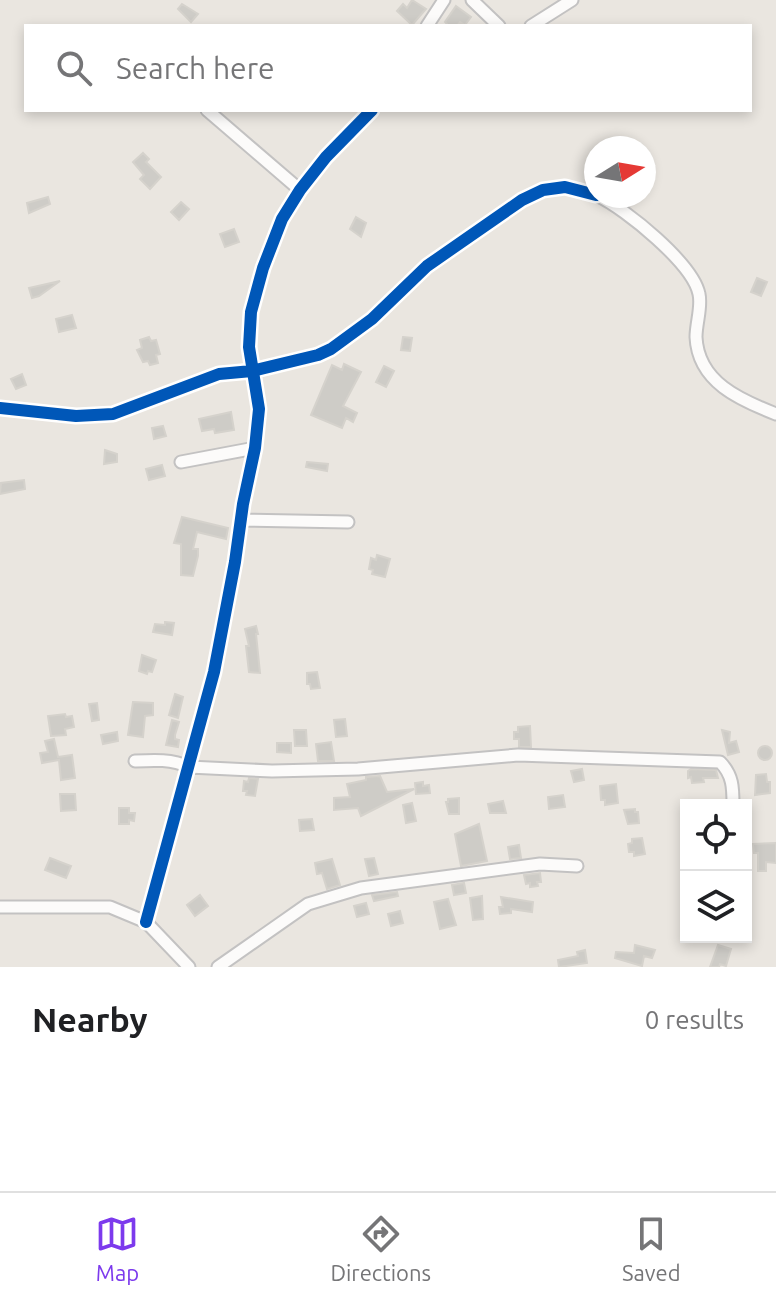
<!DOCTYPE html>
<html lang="en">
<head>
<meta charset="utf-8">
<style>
  body { margin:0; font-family:Ubuntu,sans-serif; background:#f2f2f2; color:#202124 }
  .controls { position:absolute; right:24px; bottom:24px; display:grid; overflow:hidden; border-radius:0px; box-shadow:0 4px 12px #0003 }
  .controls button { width:72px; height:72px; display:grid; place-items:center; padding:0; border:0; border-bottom:2px solid #e0e0e0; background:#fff; color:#202124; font:40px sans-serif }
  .compass { position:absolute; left:584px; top:136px; width:72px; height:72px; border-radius:50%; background:#fff; box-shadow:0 4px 12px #0003; rotate:79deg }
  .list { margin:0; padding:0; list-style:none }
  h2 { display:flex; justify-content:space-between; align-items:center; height:104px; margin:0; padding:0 32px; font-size:34px }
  h2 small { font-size:26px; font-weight:400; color:#757577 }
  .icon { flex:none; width:44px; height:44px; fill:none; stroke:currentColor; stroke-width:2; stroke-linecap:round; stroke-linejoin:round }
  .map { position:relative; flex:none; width:776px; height:967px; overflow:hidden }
  .search { position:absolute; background:#fff; box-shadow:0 4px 12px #0003; left:24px; right:24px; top:24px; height:88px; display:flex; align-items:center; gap:20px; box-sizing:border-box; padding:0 28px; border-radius:0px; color:#757577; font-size:30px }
  .sheet { height:224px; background:#fff }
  nav { display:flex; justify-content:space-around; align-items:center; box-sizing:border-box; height:112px; border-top:2px solid #e0e0e0; background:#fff; font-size:22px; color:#757577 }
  nav a { display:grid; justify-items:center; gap:4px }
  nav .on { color:#7c3aed }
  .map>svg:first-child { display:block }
  .building { fill:#ceccc7; stroke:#d5d2cc; stroke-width:2 }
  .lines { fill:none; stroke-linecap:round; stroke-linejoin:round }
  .minor-casing { stroke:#c3c2c2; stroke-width:15 }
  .minor { stroke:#fcfbfa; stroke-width:11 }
  .cycleway-casing { stroke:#fff; stroke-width:17 }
  .cycleway { stroke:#0057b8; stroke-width:12 }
</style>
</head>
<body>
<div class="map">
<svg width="776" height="967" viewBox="0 0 776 967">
  <rect width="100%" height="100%" fill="#eae6e0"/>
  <path class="building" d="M412 0 426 9 412 25 397 11 403 4 407 8Z
    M182 4 198 14 191 22 178 9Z
    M456 6 471 17 465 25 460 22 457 26H449L445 22Z
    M143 153 149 159 146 162 161 177 150 189 140 179 144 175 133 162Z
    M48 197 50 204 29 213 27 203Z
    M181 202 189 209 179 220 171 212Z
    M356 217 366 223 361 237 350 229Z
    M234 229 239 242 225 247 220 234Z
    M757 278 767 282 761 296 751 292Z
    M60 281 39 296 32 298 29 288Z
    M72 315 76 328 59 332 56 319Z
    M149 337 151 341 156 340 160 354 156 355 158 363 150 365 148 361 143 362 137 350 142 348 140 340Z
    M403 337 412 338 410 351 401 350Z
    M344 364 361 372 343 406 357 413 353 422 346 418 342 428 311 415 332 365 342 370Z
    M384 366 394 371 386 387 376 382Z
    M22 374 26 385 16 389 11 379Z
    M231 412 234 430 215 433 214 429 202 431 199 419Z
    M163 426 166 436 154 439 152 428Z
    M105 450 117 454V462L104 464Z
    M307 462 328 464 327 471 306 467Z
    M162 465 165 476 149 480 146 469Z
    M24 480 25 489 0 494 1 483Z
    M182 517 228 528 226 539 197 532 193 549H198V556L193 576 181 575V544L174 543Z
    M377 555 390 559 385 577 372 574 373 570 369 569 371 558 376 560Z
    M165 622 174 623 172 635 153 632 155 624 165 625Z
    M256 626 258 634H256L260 673 249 672 246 646H249L245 629Z
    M142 655 156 660 152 672 148 671 147 674 139 671Z
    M317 672 320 688 311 689 310 684H307V673Z
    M175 694 183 697 178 718 169 715Z
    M133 702 153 703V715L145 716 143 737 128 735Z
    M97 703 99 720 92 721 89 704Z
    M65 714 66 717 72 716 74 727 65 729 66 735 51 736 48 716Z
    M345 719 347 736 336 737 334 720Z
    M172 720 179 722 175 735V739L179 740 178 747 166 745Z
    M530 726 531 747H519V739H514V732H518V727Z
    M294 730H306L307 746H295Z
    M722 730 730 732 729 743 736 741 739 752 728 755Z
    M117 732 118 741 103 744 101 735Z
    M54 739 58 757 72 755 75 778 61 780 59 760 42 763 40 753 48 752 45 741Z
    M331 742 334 761H318L316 744Z
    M277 743H291V753L277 752Z
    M758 753a7 7 0 1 1 14 0a7 7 0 1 1-14 0Z
    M582 769 584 780 574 782 571 771Z
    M691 769 716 770 718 778H703L704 782 692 783 691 777 688 778V771Z
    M766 774 767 782H770V793L755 795 756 775Z
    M380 776 387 792 414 789 361 816 358 808 334 810V798L350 797 347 784 366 780V777Z
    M249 778 258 779 255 796 246 795 247 791H243L244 781 248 782Z
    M423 782V786L429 785 430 793 416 794 415 783Z
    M616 784 618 803 605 805V800H601L600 786Z
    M60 794H75L76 810 61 811Z
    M563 795 565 807 549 809 548 797Z
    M459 798V814H449L446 802H448V799Z
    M503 801 506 813H490L488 804Z
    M412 803 416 821 406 823 403 805Z
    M119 808H129V813H135L134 821 129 820V824H119Z
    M635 809V812H638L639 823 628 824 624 810Z
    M312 819 314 830 300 831 299 820Z
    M479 824 487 861 461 866 455 834Z
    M642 838 645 854 634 856V852H629L628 844 632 843V839Z
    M776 843V863L766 862V871H758V853H754L753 844Z
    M519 845 521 858 510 859 508 847Z
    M50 858 71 866 66 878 45 870Z
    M374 858 378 874 369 876 365 859Z
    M332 859 340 885 327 889 322 873 317 874 315 863Z
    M540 873 541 882H537L538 886 530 887V883L526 884 524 875Z
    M464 883 466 893 454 895 452 885Z
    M397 892 398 896 374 901 372 895Z
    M200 895 208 906 195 916 187 905Z
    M482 896 483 919 473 920 470 898Z
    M501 897 533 902 532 912 511 909V913L500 914 499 907H503Z
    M448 899 456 925 440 929 434 902Z
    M366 903 369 914 357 917 354 906Z
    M400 911 403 923 391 926 388 914Z
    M635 945 655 950 652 958 644 956 642 966 615 958 616 952 634 953Z
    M718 945 731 949 726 966 720 964 719 967H710Z
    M585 950 587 963 559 967 558 960 578 956 577 952Z"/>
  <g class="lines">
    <g class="minor-casing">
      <path id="minor" d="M472 0 499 26
        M427 26 444 0
        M531 26 572 0
        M207 110 300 190
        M598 196C626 209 693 264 699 294 702 307 696 323 696 337 698 382 740 400 776 414
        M0 408 76 416 113 414 219 374 252 371 318 355 331 349 372 319 427 266 522 200 543 190 565 187 596 195
        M181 462 255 448
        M241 520 348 522
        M135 761C154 760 172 759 189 767L272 771 358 769 518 755 720 762C733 775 733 788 733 805
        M0 907H110L146 922 189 967
        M146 922 214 672 235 562 243 504 255 448 259 409 249 347 251 312 263 268 282 219 300 190 326 157 372 110
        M218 967 308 904 361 888 540 864 577 866"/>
    </g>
    <use href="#minor" class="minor"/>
    <g class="cycleway-casing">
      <path id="cycleway" d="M0 408 76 416 113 414 219 374 252 371 318 355 331 349 372 319 427 266 522 200 543 190 565 187 596 195
        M146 922 214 672 235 562 243 504 255 448 259 409 249 347 251 312 263 268 282 219 300 190 326 157 372 110"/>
    </g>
    <use href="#cycleway" class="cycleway"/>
  </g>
</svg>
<div class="controls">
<button><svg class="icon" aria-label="locate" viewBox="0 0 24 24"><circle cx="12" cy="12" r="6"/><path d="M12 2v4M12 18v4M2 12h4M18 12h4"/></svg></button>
<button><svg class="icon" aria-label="layers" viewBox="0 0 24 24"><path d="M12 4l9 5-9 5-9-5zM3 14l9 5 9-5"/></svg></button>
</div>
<svg class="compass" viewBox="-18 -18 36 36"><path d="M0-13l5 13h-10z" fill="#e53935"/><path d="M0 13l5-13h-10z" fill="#757577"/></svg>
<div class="search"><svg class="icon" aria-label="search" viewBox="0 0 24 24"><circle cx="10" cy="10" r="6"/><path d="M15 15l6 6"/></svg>Search here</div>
</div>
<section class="sheet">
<h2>Nearby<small>0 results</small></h2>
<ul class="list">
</ul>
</section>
<nav>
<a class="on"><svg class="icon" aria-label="map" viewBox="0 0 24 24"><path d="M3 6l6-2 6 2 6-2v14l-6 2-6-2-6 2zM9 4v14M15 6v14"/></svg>Map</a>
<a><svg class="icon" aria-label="directions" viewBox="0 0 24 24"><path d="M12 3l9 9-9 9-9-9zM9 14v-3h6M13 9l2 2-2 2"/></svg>Directions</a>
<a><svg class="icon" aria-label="saved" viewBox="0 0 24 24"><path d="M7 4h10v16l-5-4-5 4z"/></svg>Saved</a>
</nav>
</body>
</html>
